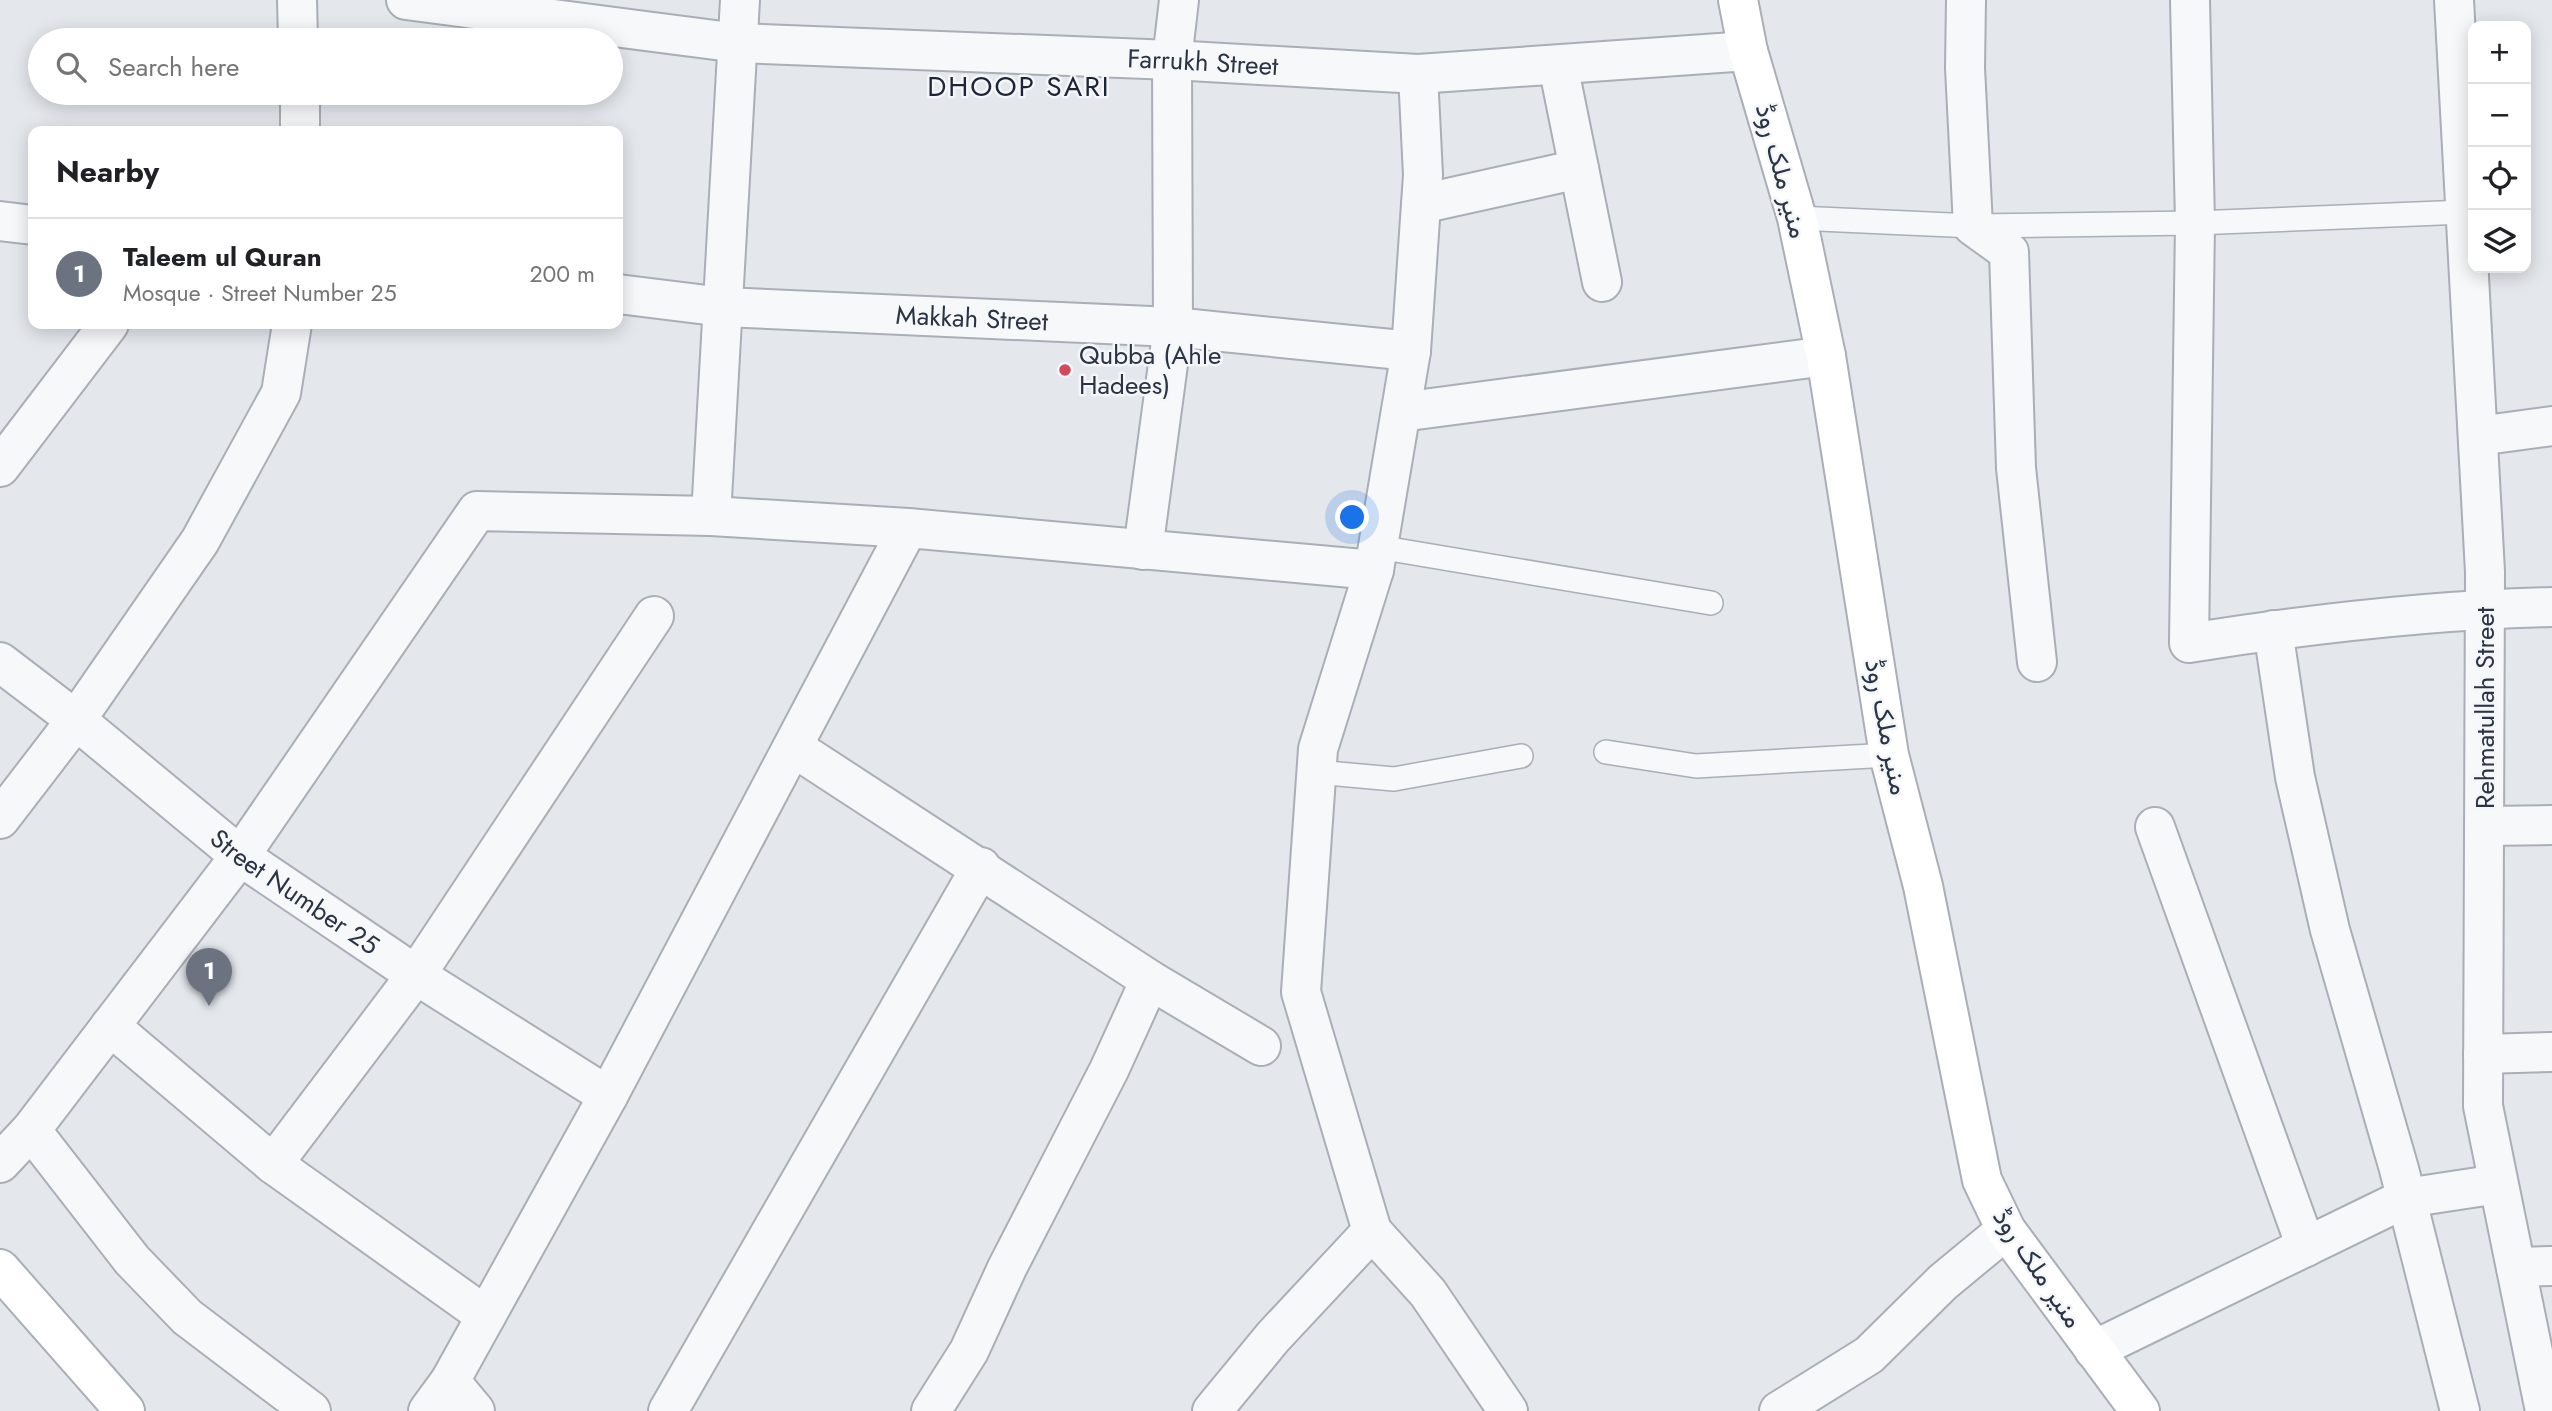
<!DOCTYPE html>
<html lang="en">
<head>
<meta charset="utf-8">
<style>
  body { margin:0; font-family:Jost,Vazirmatn,sans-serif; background:#f6f6f6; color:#202124 }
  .controls { position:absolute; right:21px; top:21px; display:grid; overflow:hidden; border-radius:14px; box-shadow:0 4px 18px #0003 }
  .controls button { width:63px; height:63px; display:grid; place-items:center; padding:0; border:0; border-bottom:2px solid #e0e0e0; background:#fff; color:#202124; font:35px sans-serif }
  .you { position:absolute; left:1353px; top:518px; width:24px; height:24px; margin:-18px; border:5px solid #fff; border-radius:50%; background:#1a73e8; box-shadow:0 0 0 10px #1a73e833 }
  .badge { display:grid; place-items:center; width:46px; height:46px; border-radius:50%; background:#d1495b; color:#fff; font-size:23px; font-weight:700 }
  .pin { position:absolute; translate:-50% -58px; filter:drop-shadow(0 2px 4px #0008) }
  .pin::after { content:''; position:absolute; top:37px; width:24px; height:21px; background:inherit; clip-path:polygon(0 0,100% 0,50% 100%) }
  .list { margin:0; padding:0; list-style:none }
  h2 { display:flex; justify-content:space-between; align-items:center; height:91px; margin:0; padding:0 28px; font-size:30px }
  h2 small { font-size:23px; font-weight:400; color:#757577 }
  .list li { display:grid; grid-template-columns:46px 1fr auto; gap:21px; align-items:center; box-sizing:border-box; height:112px; padding:0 28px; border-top:2px solid #e0e0e0 }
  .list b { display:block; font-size:26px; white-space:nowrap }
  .list p { margin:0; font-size:23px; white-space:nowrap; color:#757577 }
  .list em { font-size:23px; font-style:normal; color:#757577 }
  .icon { flex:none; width:38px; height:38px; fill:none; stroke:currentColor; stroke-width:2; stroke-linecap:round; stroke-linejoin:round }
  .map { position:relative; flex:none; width:2552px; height:1411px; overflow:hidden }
  .search { position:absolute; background:#fff; box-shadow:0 4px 18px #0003; left:28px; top:28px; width:595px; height:77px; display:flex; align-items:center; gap:18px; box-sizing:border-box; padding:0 24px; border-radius:38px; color:#757577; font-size:26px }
  .panel { position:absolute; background:#fff; box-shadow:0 4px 18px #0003; left:28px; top:126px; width:595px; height:203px; border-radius:14px }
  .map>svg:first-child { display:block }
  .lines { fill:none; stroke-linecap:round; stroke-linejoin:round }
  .lane-casing { stroke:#a9aeb7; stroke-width:26 }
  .street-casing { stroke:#a9aeb7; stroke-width:42 }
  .secondary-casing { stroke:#a9aeb7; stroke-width:42 }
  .lane { stroke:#f7f8fa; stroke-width:23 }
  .street { stroke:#f7f8fa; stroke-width:38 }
  .secondary { stroke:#fff; stroke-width:38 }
  .poi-dot { fill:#d1495b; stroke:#f4f6f9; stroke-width:2.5 }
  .labels { text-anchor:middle; stroke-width:5; stroke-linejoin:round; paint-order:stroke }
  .street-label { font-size:26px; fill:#2b3445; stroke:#f4f6f9 }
  .poi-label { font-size:26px; fill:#2b3445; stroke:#f4f6f9; text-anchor:start }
  .neighbourhood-label { font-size:28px; letter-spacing:2px; fill:#1d2536; stroke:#f4f6f9 }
</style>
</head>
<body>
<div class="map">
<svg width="2552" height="1411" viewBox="0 0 2552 1411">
  <rect width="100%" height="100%" fill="#e4e7ec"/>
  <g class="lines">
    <g class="lane-casing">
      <path id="lane" d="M1797 218 1973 226 2195 223 2465 212
        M1378 547 1711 603
        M1606 752 1696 766 1889 755
        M1316 772 1394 779 1521 756"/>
    </g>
    <g class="street-casing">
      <g id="street">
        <path d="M297 0 298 40"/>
        <path id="s1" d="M406 0 738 43 1172 60 1418 74 1748 51"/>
        <path d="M1966 0 1965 68 1973 226 2009 252 2016 468 2037 662"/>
        <path d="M2190 0 2195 223 2189 643C2309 624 2431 610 2552 607"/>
        <path d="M2454 0 2485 572 2483 1106 2545 1411"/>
        <path d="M1558 65 1602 282"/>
        <path d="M1418 74 1423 175 1411 351 1374 570 1318 749 1301 992 1372 1231 1428 1293 1508 1411"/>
        <path d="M300 93V131"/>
        <path d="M1421 204 1579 169"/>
        <path d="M0 221 33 225"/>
        <path id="s2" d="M618 294 723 307 1173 327 1411 351"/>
        <path d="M1401 412 1826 356"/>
        <path d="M2478 436 2552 426"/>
        <path d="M0 467 109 324"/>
        <path d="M711 516 740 0"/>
        <path d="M1143 550 1173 327 1172 60 1179 0"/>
        <path d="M2273 630 2295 777 2330 930 2399 1169 2460 1411"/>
        <path id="s3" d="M0 662 76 720 240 856 416 975 608 1096"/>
        <path d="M793 747 1150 980 1261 1046"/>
        <path d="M0 819 76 720 200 541 281 393 292 324"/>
        <path d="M2484 826 2552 825"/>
        <path d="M2155 827 2306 1247"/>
        <path d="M110 1026 273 1164 486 1316"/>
        <path d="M2483 1054 2552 1052"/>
        <path d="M31 1130 132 1260 187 1317 311 1411"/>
        <path d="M0 1163 31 1130 240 856 477 511 711 516 908 528 1374 570"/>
        <path d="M273 1164 416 975 654 616"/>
        <path d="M2516 1267 2552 1266"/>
        <path d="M2094 1350 2406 1198 2498 1184"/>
        <path d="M450 1381 475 1411"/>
        <path d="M428 1411 450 1381 608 1096 908 528"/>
        <path d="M668 1411 981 867"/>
        <path d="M931 1411 969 1351 1007 1268 1109 1070 1150 980"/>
        <path d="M1212 1411 1273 1337 1372 1231"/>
        <path d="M1779 1411 1869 1355 1943 1282 2006 1230"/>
      </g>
    </g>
    <g class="secondary-casing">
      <path id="secondary" d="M1738 0 1748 51 1797 218 1826 356 1889 755 1923 886 1982 1180 2006 1230 2140 1411
        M0 1269 125 1411"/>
    </g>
    <use href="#lane" class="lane"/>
    <use href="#street" class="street"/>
    <use href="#secondary" class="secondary"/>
  </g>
  <circle class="poi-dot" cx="1065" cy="370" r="7"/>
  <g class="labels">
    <g class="street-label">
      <text dy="9" stroke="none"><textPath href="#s1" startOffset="800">Farrukh Street</textPath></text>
      <text transform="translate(1782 171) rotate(75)" y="9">منیر ملک روڈ</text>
      <text dy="9" stroke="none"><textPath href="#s2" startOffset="355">Makkah Street</textPath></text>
      <text transform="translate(2485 708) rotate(-90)" y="9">Rehmatullah Street</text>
      <text transform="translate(1887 727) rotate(79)" y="9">منیر ملک روڈ</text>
      <text dy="9" stroke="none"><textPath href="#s3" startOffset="374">Street Number 25</textPath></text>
      <text transform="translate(2038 1268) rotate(56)" y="9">منیر ملک روڈ</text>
    </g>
    <g class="poi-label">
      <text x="1079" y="364">Qubba (Ahle<tspan x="1079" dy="30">Hadees)</tspan></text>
    </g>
    <g class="neighbourhood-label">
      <text x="1019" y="96">DHOOP SARI</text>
    </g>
  </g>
</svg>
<div class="controls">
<button>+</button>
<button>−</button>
<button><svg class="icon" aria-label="locate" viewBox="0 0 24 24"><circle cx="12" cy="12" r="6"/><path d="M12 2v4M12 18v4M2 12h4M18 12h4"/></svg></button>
<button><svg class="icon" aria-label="layers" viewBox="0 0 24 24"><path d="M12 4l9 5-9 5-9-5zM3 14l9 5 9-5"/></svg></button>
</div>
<div class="you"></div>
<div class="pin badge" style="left:209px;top:1006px;background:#6b7280">1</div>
<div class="search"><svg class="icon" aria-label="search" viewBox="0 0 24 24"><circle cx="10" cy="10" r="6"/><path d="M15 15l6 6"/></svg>Search here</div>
<section class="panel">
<h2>Nearby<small></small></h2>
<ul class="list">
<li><span class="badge" style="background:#6b7280">1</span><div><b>Taleem ul Quran</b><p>Mosque · Street Number 25</p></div><em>200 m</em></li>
</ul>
</section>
</div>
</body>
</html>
